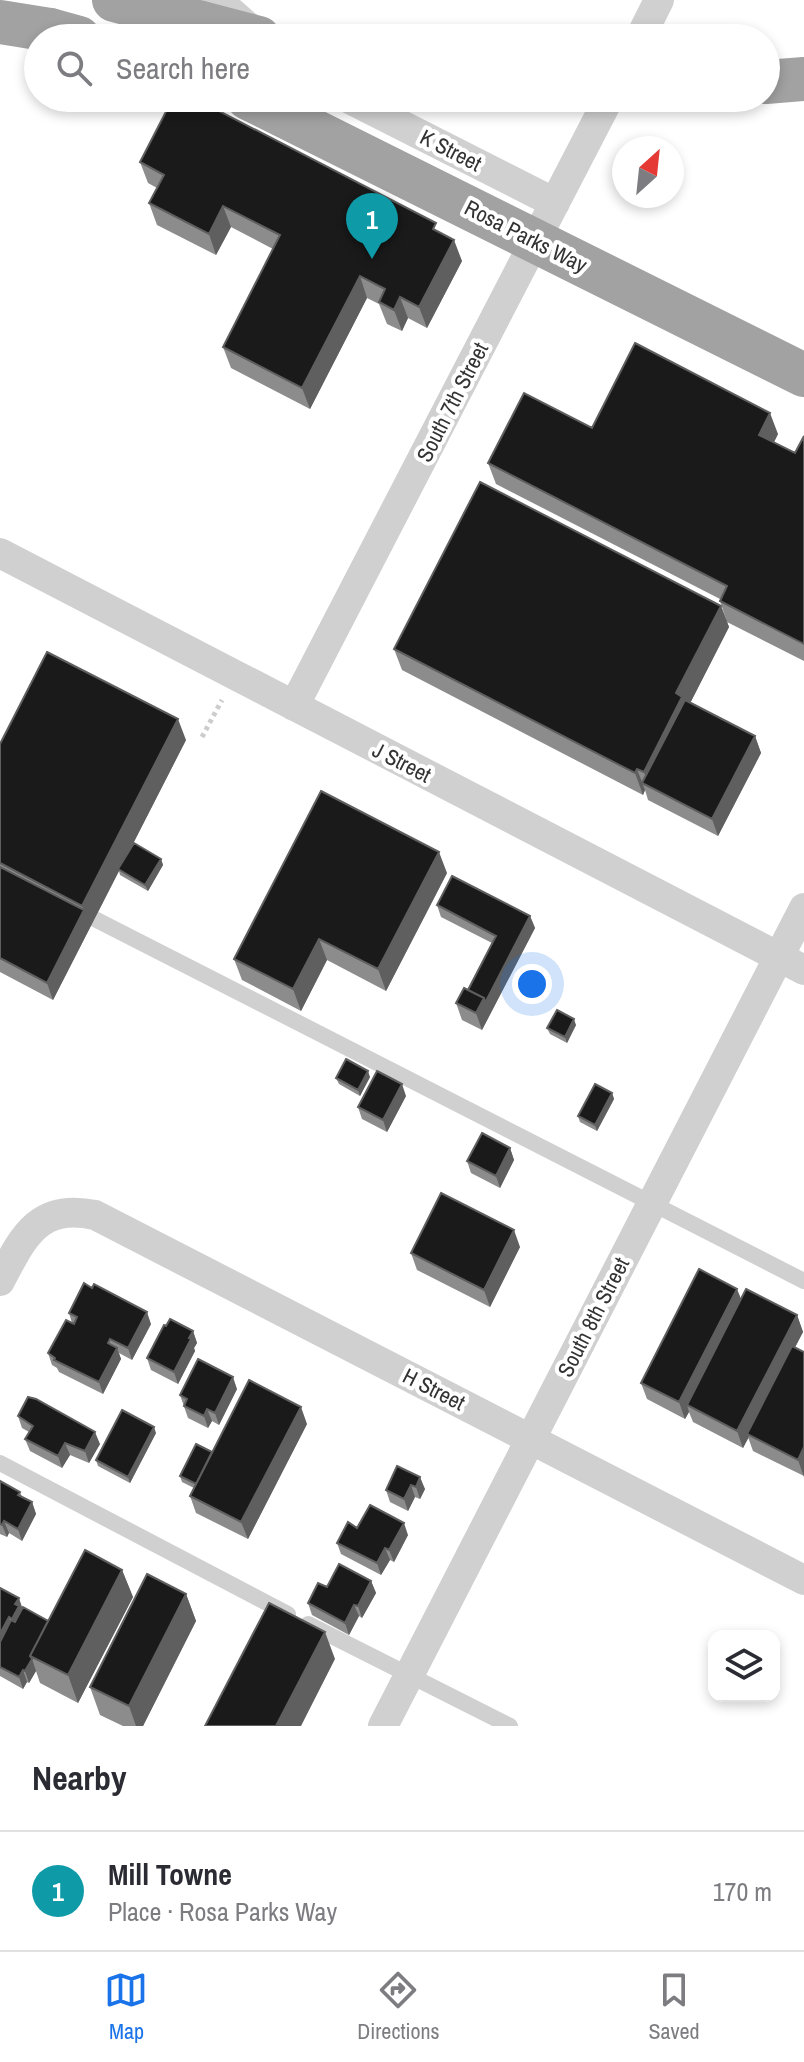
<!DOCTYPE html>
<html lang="en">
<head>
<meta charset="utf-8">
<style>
  body { margin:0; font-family:"Archivo Narrow",sans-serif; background:#f2f2f3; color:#2b2b33 }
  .controls { position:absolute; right:24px; bottom:24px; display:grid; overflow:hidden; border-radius:16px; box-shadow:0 4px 12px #0003 }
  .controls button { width:72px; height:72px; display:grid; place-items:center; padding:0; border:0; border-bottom:2px solid #e1e1e2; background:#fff; color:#2b2b33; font:40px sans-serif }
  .compass { position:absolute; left:612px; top:136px; width:72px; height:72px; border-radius:50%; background:#fff; box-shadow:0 4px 12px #0003; rotate:27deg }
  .you { position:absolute; left:532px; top:984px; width:28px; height:28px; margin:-20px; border:6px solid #fff; border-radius:50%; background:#1a73e8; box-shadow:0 0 0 12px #1a73e833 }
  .badge { display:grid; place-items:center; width:52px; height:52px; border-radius:50%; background:#1a73e8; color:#fff; font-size:26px; font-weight:700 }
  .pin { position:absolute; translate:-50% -66px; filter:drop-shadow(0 2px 4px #0008) }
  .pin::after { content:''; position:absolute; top:42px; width:28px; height:24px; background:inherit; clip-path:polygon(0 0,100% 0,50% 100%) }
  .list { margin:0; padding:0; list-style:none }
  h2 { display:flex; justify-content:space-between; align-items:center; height:104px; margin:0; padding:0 32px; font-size:34px }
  h2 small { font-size:26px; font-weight:400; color:#7c7c81 }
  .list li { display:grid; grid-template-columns:52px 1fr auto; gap:24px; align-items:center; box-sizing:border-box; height:120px; padding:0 32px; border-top:2px solid #e1e1e2 }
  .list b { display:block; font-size:30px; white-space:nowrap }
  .list p { margin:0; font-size:26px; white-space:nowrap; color:#7c7c81 }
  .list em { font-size:26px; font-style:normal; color:#7c7c81 }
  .icon { flex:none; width:44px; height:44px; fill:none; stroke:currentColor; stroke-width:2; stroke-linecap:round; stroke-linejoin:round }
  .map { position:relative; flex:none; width:804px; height:1726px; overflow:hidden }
  .search { position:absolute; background:#fff; box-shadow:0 4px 12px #0003; left:24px; right:24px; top:24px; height:88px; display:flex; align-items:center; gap:20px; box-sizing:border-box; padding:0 28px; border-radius:44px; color:#7c7c81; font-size:30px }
  .sheet { height:224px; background:#fff }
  nav { display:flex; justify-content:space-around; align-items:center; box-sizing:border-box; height:112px; border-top:2px solid #e1e1e2; background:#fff; font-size:22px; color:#7c7c81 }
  nav a { display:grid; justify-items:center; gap:4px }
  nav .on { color:#1a73e8 }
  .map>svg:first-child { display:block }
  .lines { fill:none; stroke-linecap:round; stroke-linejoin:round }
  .path { stroke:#cdcdcd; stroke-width:5; stroke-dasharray:4 4; stroke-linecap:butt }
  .service { stroke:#d0d0d0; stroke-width:16 }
  .minor { stroke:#d0d0d0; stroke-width:30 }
  .trunk { stroke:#a2a2a2; stroke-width:44 }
  .trunk-bridge { stroke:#a2a2a2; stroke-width:44 }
  .wall { fill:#8c8c8c }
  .shaded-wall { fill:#5f5f5f }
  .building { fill:#1a1a1a; stroke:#5f5f5f; stroke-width:2 }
  .labels { text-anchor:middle; stroke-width:8; stroke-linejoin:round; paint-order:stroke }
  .street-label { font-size:22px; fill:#333; stroke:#fff }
</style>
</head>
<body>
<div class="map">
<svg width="804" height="1726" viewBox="0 0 804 1726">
  <rect width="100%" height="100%" fill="#fff"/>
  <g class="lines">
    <path class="path" d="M202 737 222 700"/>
    <path class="service" d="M95 919 804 1281
      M0 1463 288 1614
      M308 1624 510 1726"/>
    <path class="minor" d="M217 0 254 32
      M640 38 659 0
      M348 98 555 203
      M0 553 804 970
      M294 706 609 98
      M0 1281C23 1237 38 1203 95 1215L804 1580
      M383 1726 804 908"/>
    <path class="trunk" d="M114 0 259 38
      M50 30 79 38
      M766 82 804 79"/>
    <path class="trunk-bridge" d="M0 22 50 30
      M248 98 804 375"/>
  </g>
  <path class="wall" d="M140 162 440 232 462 261 427 328 408 318 402 331 387 324 379 304 367 298 310 409 231 368 223 347 273 249 231 227 216 255 157 225 149 203 157 188 148 183Z
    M592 428 778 434 774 442 795 453 804 436V661L727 622 720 601V599L496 484 488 463Z
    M721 606 729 627 690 703 755 736 761 753 718 836 648 800 645 790 643 795 402 670 394 649Z
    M186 740 133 844 161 859 163 865 148 891 120 875 119 871 53 1000 0 972V744Z
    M447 873 386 991 327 960 301 1011 242 980 234 959Z
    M437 905 530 916 535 928 482 1030 462 1020 456 1003 467 990 492 943 441 917Z
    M576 1025 567 1043 550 1034 547 1028Z
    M370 1077 360 1096 339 1084 336 1078Z
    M612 1093 614 1099 597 1131 580 1122 578 1116Z
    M406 1096 387 1132 362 1119 358 1107Z
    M510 1148 514 1160 500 1188 471 1173 467 1161Z
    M520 1247 490 1307 417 1270 411 1253Z
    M741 1299 797 1315 803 1332 795 1347 804 1476 753 1451 748 1437 743 1448 693 1422 689 1412 685 1419 647 1399 641 1383Z
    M69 1313 151 1324 132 1360 119 1353 121 1359 103 1394 59 1372 57 1368 52 1365 48 1353 72 1323Z
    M193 1331 197 1343 194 1348 195 1351 178 1384 151 1370 147 1358Z
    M237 1389 219 1425 212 1421 208 1428 188 1418 180 1395Z
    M18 1416 100 1444 89 1463 70 1455 62 1468 30 1451 25 1439 29 1432 22 1428Z
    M307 1424 248 1539 196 1513 190 1496 194 1488 182 1482 180 1476 212 1452Z
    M156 1433 130 1483 98 1466 96 1460Z
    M397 1466 425 1489 420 1499 415 1497 408 1511 390 1502 386 1490Z
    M0 1481 20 1492 22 1497 32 1502 36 1514 22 1541 9 1533 7 1537 0 1534Z
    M357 1528 408 1535 394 1562 390 1560 381 1575 341 1554 337 1543Z
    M122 1570 133 1597 78 1703 40 1683 36 1671 29 1683 27 1682 23 1689 0 1676V1588L23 1608 48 1621Z
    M371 1581 376 1593 362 1618 359 1616 349 1635 312 1615 308 1603 327 1587Z
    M186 1594 196 1621 143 1726H123L100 1715 90 1687Z"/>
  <path class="shaded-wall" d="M223 206 231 227 216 255 209 234Z
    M454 240 462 261 427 328 419 307Z
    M360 276 367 298 310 409 302 388Z
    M400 297 408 318 402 331 394 310Z
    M770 413 778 434 767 456 759 435Z
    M721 606 729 627 648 786 644 772 676 693Z
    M178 719 186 740 53 1000 47 983 84 910 82 906Z
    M755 736 761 753 718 836 712 819Z
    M637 769 645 790 643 795 635 773Z
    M439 852 447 873 386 991 378 969Z
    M161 859 163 865 148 891 145 885Z
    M530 916 535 928 482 1030 476 1013Z
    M319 939 327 960 301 1011 293 989Z
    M574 1019 576 1025 567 1043 565 1037Z
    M368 1071 370 1077 360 1096 358 1090Z
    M402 1084 406 1096 387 1132 383 1120Z
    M612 1093 614 1099 597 1131 595 1125Z
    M510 1148 514 1160 500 1188 496 1176Z
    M514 1230 520 1247 490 1307 484 1290Z
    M737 1289 744 1306 687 1405 689 1412 685 1419 679 1402Z
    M147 1312 151 1324 132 1360 128 1348Z
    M797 1315 803 1332 750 1435 747 1434 749 1437 743 1448 737 1431Z
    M193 1331 197 1343 194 1348 195 1351 178 1384 174 1372Z
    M117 1348 121 1359 103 1394 99 1382Z
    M233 1377 237 1389 219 1425 215 1413Z
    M301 1407 307 1424 248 1539 241 1522Z
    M207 1409 212 1421 208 1428 204 1416Z
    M154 1427 156 1433 130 1483 128 1477Z
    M95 1432 100 1444 89 1463 85 1451Z
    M65 1443 70 1455 62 1468 58 1456Z
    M804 1447V1477L798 1460Z
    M420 1477 425 1489 420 1499 416 1487Z
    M411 1485 415 1497 408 1511 404 1499Z
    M32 1502 36 1514 22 1541 18 1529Z
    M4 1521 9 1533 7 1537 2 1525Z
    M404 1523 408 1535 394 1562 389 1550Z
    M385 1548 390 1560 381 1575 377 1563Z
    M122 1570 133 1597 78 1703 68 1675Z
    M371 1581 376 1593 362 1618 358 1606Z
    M186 1594 196 1621 143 1726H136L129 1706Z
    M19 1598 23 1610 17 1631 12 1619 15 1604Z
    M354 1605 359 1616 349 1635 345 1623Z
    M9 1617 13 1629 3 1648 0 1640V1634Z
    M325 1632 335 1659 301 1726H276Z
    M32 1659 36 1671 29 1683 25 1671Z
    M23 1670 27 1682 23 1689 19 1677Z"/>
  <path class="building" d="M173 98H194L436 223 433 229 454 240 419 307 400 297 394 310 379 302 385 289 360 276 302 388 223 347 280 235 223 206 209 234 149 203 164 175 140 162Z
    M635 343 770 413 759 435 795 453 804 436V644L720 601 727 586 488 463 524 393 592 428Z
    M480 482 721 606 676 693 682 697 644 772 637 769 635 773 394 649Z
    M47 652 178 719 82 906 0 863V744Z
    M685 700 755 736 712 819 642 783Z
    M321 791 439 852 378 969 319 939 293 989 234 959Z
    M134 843 161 859 145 885 118 869Z
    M0 867 84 910 47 983 0 958Z
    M452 876 530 916 485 1003 484 998 468 990 496 936 437 905Z
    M464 988 484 998 476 1013 456 1003Z
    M557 1010 574 1019 565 1037 547 1028Z
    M346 1059 368 1071 358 1090 336 1078Z
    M377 1071 402 1084 383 1120 358 1107Z
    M595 1084 612 1093 595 1125 578 1116Z
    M482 1133 510 1148 496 1176 467 1161Z
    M441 1193 514 1230 484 1290 411 1253Z
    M699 1269 737 1289 679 1402 641 1383Z
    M84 1283 92 1288 94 1284 147 1312 128 1348 110 1339 108 1343 117 1348 99 1382 54 1360 55 1358 48 1353 66 1320 74 1324 77 1317 69 1313Z
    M746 1289 797 1315 737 1431 687 1405Z
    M170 1319 193 1331 189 1338 191 1339 174 1372 147 1358 164 1325 166 1326Z
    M792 1346 804 1352V1447L798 1460 747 1434Z
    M198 1359 233 1377 215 1413 207 1409 204 1416 184 1406 187 1399 180 1395Z
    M249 1380 301 1407 241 1522 190 1496Z
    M28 1397 36 1399 95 1432 85 1451 65 1443 58 1456 25 1439 33 1426 18 1416Z
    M122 1410 154 1427 128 1477 96 1460Z
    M196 1444 212 1452 196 1484 180 1476Z
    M397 1466 420 1477 416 1487 411 1485 404 1499 386 1490Z
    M0 1481 20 1492 18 1495 32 1502 18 1529 4 1521 2 1525 0 1524Z
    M370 1505 404 1523 389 1550 385 1548 377 1563 337 1543 348 1522 357 1528Z
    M85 1550 122 1570 68 1675 30 1656Z
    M339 1564 371 1581 358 1606 354 1605 345 1623 308 1603 318 1583 327 1587Z
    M147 1574 186 1594 129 1706 90 1687Z
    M0 1588 19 1598 15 1604 19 1606 12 1619 9 1617 0 1634Z
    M269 1603 325 1632 276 1726H205Z
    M23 1607 48 1621 30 1656 32 1659 25 1671 23 1670 19 1677 0 1667V1642L11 1620 15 1622Z"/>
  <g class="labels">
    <g class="street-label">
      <text transform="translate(451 150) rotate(27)" y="8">K Street</text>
      <text transform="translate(526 236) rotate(27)" y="8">Rosa Parks Way</text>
      <text transform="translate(452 402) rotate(-63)" y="8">South 7th Street</text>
      <text transform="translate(402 762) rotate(27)" y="8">J Street</text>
      <text transform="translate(593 1317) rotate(-63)" y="8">South 8th Street</text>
      <text transform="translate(434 1389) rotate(27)" y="8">H Street</text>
    </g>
  </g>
</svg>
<div class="controls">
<button><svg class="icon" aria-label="layers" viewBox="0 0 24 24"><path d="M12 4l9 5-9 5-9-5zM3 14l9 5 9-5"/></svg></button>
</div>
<svg class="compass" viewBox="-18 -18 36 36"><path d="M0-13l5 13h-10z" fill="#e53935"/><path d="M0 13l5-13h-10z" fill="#7c7c81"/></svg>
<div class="you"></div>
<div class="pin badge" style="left:372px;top:259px;background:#0f9aa8">1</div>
<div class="search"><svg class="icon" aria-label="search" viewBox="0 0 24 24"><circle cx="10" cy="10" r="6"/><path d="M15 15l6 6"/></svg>Search here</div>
</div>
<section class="sheet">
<h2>Nearby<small></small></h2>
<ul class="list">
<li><span class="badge" style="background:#0f9aa8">1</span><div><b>Mill Towne</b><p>Place · Rosa Parks Way</p></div><em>170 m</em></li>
</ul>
</section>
<nav>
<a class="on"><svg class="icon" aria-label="map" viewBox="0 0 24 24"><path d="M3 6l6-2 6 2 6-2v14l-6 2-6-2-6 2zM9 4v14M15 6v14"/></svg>Map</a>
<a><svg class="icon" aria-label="directions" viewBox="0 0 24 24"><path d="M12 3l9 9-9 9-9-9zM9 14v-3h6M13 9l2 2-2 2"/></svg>Directions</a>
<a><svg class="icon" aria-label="saved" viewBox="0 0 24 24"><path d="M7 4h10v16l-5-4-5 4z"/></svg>Saved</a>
</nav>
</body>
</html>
